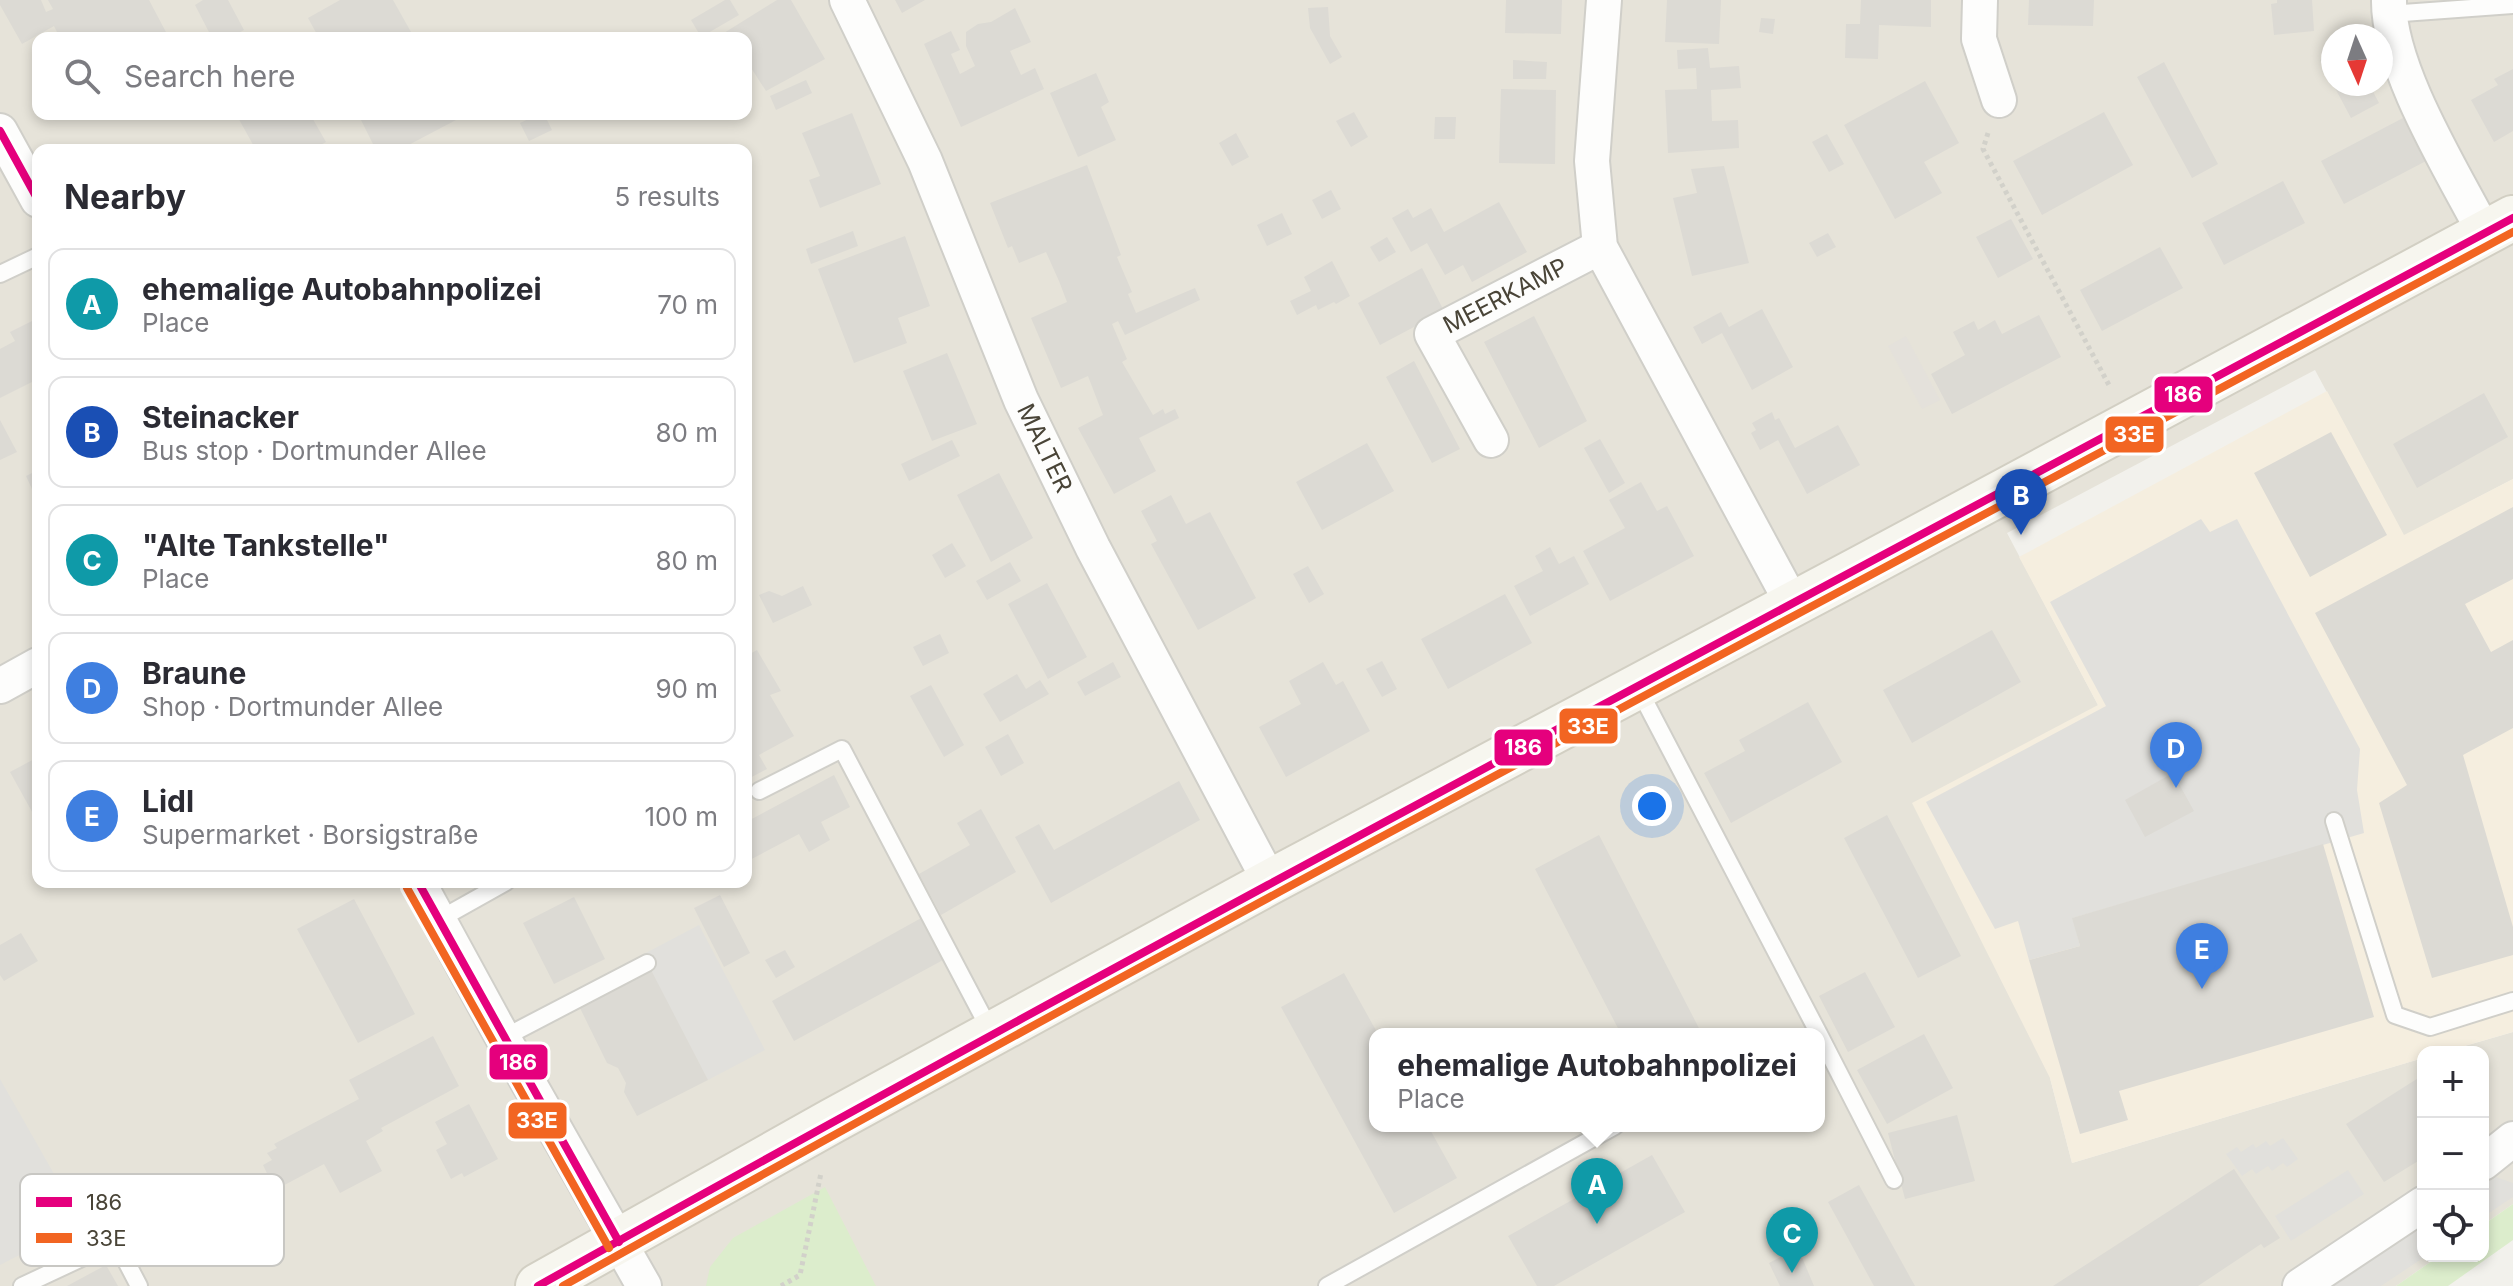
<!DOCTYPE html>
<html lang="en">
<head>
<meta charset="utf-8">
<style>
  body { margin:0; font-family:Inter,sans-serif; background:#f7f7f7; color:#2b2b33 }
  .controls { position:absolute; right:24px; bottom:24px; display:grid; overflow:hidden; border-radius:16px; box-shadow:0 4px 12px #0003 }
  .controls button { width:72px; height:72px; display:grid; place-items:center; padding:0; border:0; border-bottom:2px solid #e1e1e2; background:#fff; color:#2b2b33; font:40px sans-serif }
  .compass { position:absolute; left:2321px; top:24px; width:72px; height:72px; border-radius:50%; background:#fff; box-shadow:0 4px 12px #0003; rotate:177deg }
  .you { position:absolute; left:1652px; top:806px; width:28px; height:28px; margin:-20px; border:6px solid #fff; border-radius:50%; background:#1a73e8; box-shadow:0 0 0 12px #1a73e833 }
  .badge { display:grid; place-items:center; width:52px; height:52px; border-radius:50%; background:#ea580c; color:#fff; font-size:26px; font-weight:700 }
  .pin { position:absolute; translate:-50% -66px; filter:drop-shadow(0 2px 4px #0008) }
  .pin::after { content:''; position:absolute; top:42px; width:28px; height:24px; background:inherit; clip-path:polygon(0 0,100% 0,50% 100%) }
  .popup { position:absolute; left:1369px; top:1028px; width:456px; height:104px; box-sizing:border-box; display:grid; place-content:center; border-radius:16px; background:#fff; filter:drop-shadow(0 2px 6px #0005); font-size:26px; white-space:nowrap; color:#7c7c81 }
  .popup b { font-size:30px; color:#2b2b33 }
  .popup::after { content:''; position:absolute; left:50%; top:100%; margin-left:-16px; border:16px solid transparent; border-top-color:#fff }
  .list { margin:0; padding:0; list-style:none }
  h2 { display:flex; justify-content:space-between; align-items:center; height:104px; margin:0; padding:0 32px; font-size:34px }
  h2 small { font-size:26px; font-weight:400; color:#7c7c81 }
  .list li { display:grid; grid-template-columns:52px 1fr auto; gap:24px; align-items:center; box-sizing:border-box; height:112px; margin:0 16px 16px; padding:0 16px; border:2px solid #e1e1e2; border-radius:16px }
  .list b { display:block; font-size:30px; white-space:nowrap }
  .list p { margin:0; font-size:26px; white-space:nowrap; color:#7c7c81 }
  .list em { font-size:26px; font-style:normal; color:#7c7c81 }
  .icon { flex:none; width:44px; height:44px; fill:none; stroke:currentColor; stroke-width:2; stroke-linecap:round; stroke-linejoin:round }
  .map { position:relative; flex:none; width:2513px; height:1286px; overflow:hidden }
  .search { position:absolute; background:#fff; box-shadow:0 4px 12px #0003; left:32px; top:32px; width:720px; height:88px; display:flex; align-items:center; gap:20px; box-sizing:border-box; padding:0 28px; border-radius:16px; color:#7c7c81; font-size:30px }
  .panel { position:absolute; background:#fff; box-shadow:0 4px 12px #0003; left:32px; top:144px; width:720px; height:744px; border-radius:16px }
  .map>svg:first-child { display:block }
  .residential { fill:#e6e3d9; fill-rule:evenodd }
  .commercial { fill:#f5eedf }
  .industrial { fill:#e4e1db }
  .green { fill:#dcedcc }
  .parking { fill:#e1e0dc }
  .building { fill:#dcdad4 }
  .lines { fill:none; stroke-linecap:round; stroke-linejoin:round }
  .lane-casing { stroke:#d0cfc9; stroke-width:20 }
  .street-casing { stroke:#d0cfc9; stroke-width:38 }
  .secondary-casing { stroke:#d2cfc3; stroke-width:48 }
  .path { stroke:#d2d1ca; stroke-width:5; stroke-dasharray:4 4; stroke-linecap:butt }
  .lane { stroke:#fdfdfc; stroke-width:16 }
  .street { stroke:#fdfdfc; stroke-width:34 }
  .secondary { stroke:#f7f6ef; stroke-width:44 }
  .bus-1-casing { stroke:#fff; stroke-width:14 }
  .bus-2-casing { stroke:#fff; stroke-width:14 }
  .bus-1 { stroke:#e5007d; stroke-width:8 }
  .bus-2 { stroke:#f26522; stroke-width:8 }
  .labels { text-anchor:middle; stroke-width:6; stroke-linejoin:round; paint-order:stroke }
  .street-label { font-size:24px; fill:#494437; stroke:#fff }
  .key { fill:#fff; stroke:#c8c7c3; stroke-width:2 }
  .key-label { font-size:22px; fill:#494437 }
  .line-badge { stroke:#fff; stroke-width:3 }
  .badge-label { font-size:22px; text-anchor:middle; font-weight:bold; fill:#fff }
</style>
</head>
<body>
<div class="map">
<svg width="2513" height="1286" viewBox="0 0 2513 1286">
  <rect width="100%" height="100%" fill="#f2f1ec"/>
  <path class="residential" d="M0 0H2513V479L2404 536 2315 370 2007 533 2098 705 2050 1078 2072 1163 2423 1058V1256H2439L2396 1286H0ZM2333 36H2381V84H2333ZM38 38H746V114H38ZM38 150H746V882H38ZM1375 1034H1819V1126H1375Z
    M2513 1032V1204L2483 1225V1052H2444Z"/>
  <path class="commercial" d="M2327 391 2404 535 2513 479V1032L2444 1052H2423V1058L2072 1163 2050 1078 1912 803 2098 705 2019 557Z"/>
  <path class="industrial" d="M1906 336 1940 400 1922 409 1888 346Z"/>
  <path class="green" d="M825 1187 876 1286H706L710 1267 733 1238Z
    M2513 1204V1240L2448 1286H2396L2439 1256H2483V1225Z"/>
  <path class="parking" d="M2201 519 2210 532 2237 519 2360 749 2357 790 2364 833 2073 918 2080 946 2029 960 2018 921 1995 929 1926 802 2106 706 2050 602Z
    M699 925 765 1050 708 1080 642 955Z
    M0 1079 82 1223 0 1265Z
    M2283 1138 2298 1159 2287 1167 2283 1163 2272 1171 2268 1166 2256 1174 2252 1169 2242 1176 2226 1154 2237 1147 2241 1152 2253 1144 2256 1148 2266 1141 2270 1146Z
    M2348 1170 2364 1194 2291 1241 2275 1216Z
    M2496 1177 2513 1183V1197L2483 1217V1185Z
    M2423 1224V1256H2426L2381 1286H2329Z"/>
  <path class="building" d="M0 0H41L46 12 53 9 48 0H149L167 34 159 38H60L54 26 22 44 0 5Z
    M203 0H228L244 30 229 38H212L195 5Z
    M340 0H393L411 32 401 38H319L308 18Z
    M725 0H730L739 15 701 37 691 20Z
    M777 0H791L825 59 766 91 746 60V38H716Z
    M895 0H925L902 13Z
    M1506 0H1562L1561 34 1505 33Z
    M1667 0H1721L1719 44 1665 42Z
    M1861 0H1931V27L1879 25 1878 59 1845 58 1846 24H1860Z
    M2029 0H2094L2093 26 2028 25Z
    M2277 0H2312L2314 31 2274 35 2271 4 2277 3Z
    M1328 7 1330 36 1342 57 1330 64 1310 28 1308 8Z
    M1015 8 1031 42 1010 51 1021 75 1035 68 1044 89 961 127 924 44 951 31 960 50 951 54 960 74 975 66 966 46V32L978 24 991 22Z
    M1761 18 1775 19 1773 34 1759 32Z
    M1708 48 1710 68 1739 66 1741 88 1711 90 1712 121 1738 120 1739 148 1668 153 1665 90 1697 89 1696 68 1678 69 1677 50Z
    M2333 53V84H2369L2379 103 2351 118 2320 60Z
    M1513 60 1547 62 1546 79H1513Z
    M2164 62 2218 164 2192 178 2137 77Z
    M2513 69V131L2494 142 2471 100 2498 85 2494 79Z
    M1096 73 1109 102 1101 107 1116 140 1078 157 1050 93Z
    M806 80 812 93 776 110 770 96Z
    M1925 81 1959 143 1924 162 1942 193 1895 219 1844 125Z
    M1501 89 1556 90 1555 164 1499 163Z
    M1354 112 1368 137 1351 147 1336 121Z
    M2104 112 2133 165 2042 215 2013 161Z
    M852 113 881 184 820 208 809 180 820 176 802 133Z
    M236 114H310L326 142 311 150H256Z
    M358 114H453L456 120 399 150H376Z
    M539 114H544L552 130 529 141 520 123Z
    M1435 117H1456L1455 139H1434Z
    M2403 118 2426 161 2344 204 2321 161Z
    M1236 133 1249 157 1232 166 1219 143Z
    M1827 134 1844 164 1829 172 1812 142Z
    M1087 165 1121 255 1117 257 1132 292 1128 294 1136 313 1195 288 1200 300 1125 335 1118 321 1112 324 1127 359 1122 362 1153 415 1163 409 1165 414 1175 409 1179 418 1139 438 1156 471 1114 494 1078 428 1103 415 1088 376 1061 388 1031 318 1067 302 1059 281 1046 252 1019 263 1012 246 1008 248 990 203Z
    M1724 166 1749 263 1692 276 1673 198 1697 193 1691 169Z
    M2283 181 2305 223 2224 265 2202 223Z
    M1331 190 1341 209 1322 219 1312 200Z
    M1499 202 1527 252 1472 282 1463 265 1445 275 1427 243 1411 252 1392 218 1408 209 1413 218 1431 208 1444 232Z
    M1282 213 1292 234 1267 246 1257 225Z
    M2011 219 2033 259 1998 278 1976 237Z
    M853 231 858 246 811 264 806 249Z
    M1828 233 1836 247 1817 257 1809 243Z
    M905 236 930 306 898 318 907 343 854 363 818 269Z
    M1387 237 1396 252 1379 262 1370 247Z
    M2160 247 2183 288 2102 331 2080 290Z
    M1332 261 1350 296 1336 304 1334 302 1318 310 1316 305 1297 315 1290 301 1311 291 1304 277Z
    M1422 268 1444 311 1380 345 1358 303Z
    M1762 309 1793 367 1752 390 1722 333 1702 344 1693 327 1721 312 1729 327Z
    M2039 315 2061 357 1952 414 1931 374 1965 355 1953 332 1974 321 1978 330 1995 320 2002 334Z
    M1534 316 1587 421 1539 448 1484 342Z
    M36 319 38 379 0 398V349L15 341 10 332Z
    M947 353 977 424 932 441 903 371Z
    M1414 361 1460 449 1432 463 1386 377Z
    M2484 393 2508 437 2417 488 2393 444Z
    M1772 412 1775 420 1779 418 1795 448 1838 425 1860 465 1807 494 1778 440 1760 450 1751 433 1756 430 1752 423Z
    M0 420 17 452 0 460Z
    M2331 432 2387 535 2310 577 2254 473Z
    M1600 439 1625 483 1609 493 1584 448Z
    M952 440 960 456 909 481 901 464Z
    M1367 443 1394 491 1322 530 1296 482Z
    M38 470V502L26 476Z
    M999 473 1033 538 991 562 957 495Z
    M1641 482 1657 511 1667 506 1694 556 1610 601 1583 551 1625 528 1609 500Z
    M1171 495 1186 524 1210 512 1256 598 1198 630 1151 544 1157 541 1141 511Z
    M2513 507V579L2465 604 2491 652 2513 640V728L2463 755 2513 927V955L2432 978 2379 803 2407 785 2315 613Z
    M952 543 966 566 945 578 932 555Z
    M1550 547 1559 564 1574 556 1589 584 1530 616 1514 586 1543 571 1535 556Z
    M1010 562 1021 581 987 600 976 581Z
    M1308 566 1324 594 1309 603 1293 574Z
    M1047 583 1087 657 1048 679 1008 604Z
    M803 586 812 605 773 623 759 595 769 591 782 596Z
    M1505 594 1532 643 1448 689 1421 639Z
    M1992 630 2021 682 1912 743 1883 690Z
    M940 634 949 653 923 666 913 647Z
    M757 650 781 691 770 695 794 736 759 755 767 769 746 780V656Z
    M1382 661 1397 689 1382 697 1366 669Z
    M1113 662 1121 677 1085 696 1077 682Z
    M1323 662 1336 685 1343 681 1370 731 1286 777 1259 727 1301 704 1289 681Z
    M1017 674 1026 689 1040 680 1049 694 1000 722 983 694Z
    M931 685 964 745 944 757 910 696Z
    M1808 702 1842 762 1731 823 1704 773 1745 751 1739 740Z
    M1008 734 1024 763 1001 776 985 747Z
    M38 757V818L36 819 10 772Z
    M2173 773 2194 811 2145 837 2125 800Z
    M834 775 850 807 821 822 830 840 809 852 799 834 746 862V822Z
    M1179 781 1200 820 1051 903 1015 837 1039 824 1054 850Z
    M981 809 1016 872 941 915 919 874 970 845 957 823Z
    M1887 815 1961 956 1918 978 1844 838Z
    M1599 835 1702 1034H1621L1535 869Z
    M2323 844 2374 1017 2119 1091 2128 1120 2080 1134 2029 960 2080 946 2072 918Z
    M720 895 750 953 724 967 694 908Z
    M574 897 605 959 554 984 523 923Z
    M354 899 415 1014 358 1043 297 929Z
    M923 917 943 960 794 1041 772 1001Z
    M21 933 38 961 4 981 0 975V945Z
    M785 950 795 967 776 978 765 960Z
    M651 970 708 1080 637 1116 624 1092 626 1083 618 1068 607 1063 579 1006Z
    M1865 972 1895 1027 1848 1052 1819 996Z
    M1344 973 1378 1034H1375V1126H1428L1457 1178 1394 1213 1281 1007Z
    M1924 1034 1953 1088 1887 1124 1857 1070Z
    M433 1036 459 1086 381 1128 383 1131 366 1141 382 1171 340 1193 324 1164 275 1190 263 1165 272 1160 267 1153 277 1148 274 1144 359 1099 349 1080Z
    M2423 1075V1158L2384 1182 2346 1124Z
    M469 1104 498 1159 464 1177 462 1173 451 1179 436 1150 447 1144 435 1122Z
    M1957 1115 1975 1181 1905 1199 1888 1133Z
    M1652 1155 1685 1212 1554 1286H1537L1508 1236Z
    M2234 1169 2280 1238 2264 1248 2261 1244 2198 1286H2053Z
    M1859 1185 1915 1286H1874L1828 1202Z
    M1798 1248 1814 1286H1780L1769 1263Z
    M106 1265 118 1286H67Z"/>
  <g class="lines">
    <g class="lane-casing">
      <path id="lane" d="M2389 14 2513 5
        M0 274 38 256
        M1638 688 1819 1034
        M759 791 842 749 991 1032
        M2334 821 2395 1015 2430 1027 2513 1001
        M440 919 506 882
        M1819 1034 1894 1180
        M503 1038 647 963
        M22 1286 116 1242 139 1286
        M1327 1286 1615 1126"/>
    </g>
    <g class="street-casing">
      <g id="street">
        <path id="s1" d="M847 0 925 161 1021 400 1093 548 1270 882"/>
        <path d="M1604 0 1592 161 1600 247 1792 603"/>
        <path d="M1980 0 1979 39 1999 100"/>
        <path d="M2389 0C2388 69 2453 172 2485 234"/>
        <path d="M0 131 38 200"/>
        <path id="s2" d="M1491 440 1432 334 1600 247"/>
        <path d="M0 686 38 665"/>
        <path d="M418 882 503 1038 644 1286"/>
        <path d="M2483 1163 2513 1139"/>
        <path d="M2300 1286 2423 1204"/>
      </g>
    </g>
    <g class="secondary-casing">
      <path id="secondary" d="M538 1286 832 1121 1270 882 1863 567 2513 218"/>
    </g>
    <path class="path" d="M1988 133 1983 149 2110 387
      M781 1286 800 1275 821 1173"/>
    <use href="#lane" class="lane"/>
    <use href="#street" class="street"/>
    <use href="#secondary" class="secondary"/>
    <g class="bus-1-casing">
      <path id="bus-1" d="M0 131 38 200
        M418 882 619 1242
        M538 1286C1191 920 1854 572 2513 218"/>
    </g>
    <g class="bus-2-casing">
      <path id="bus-2" d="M407 888 609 1248
        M563 1286C1207 924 1862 581 2513 232"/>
    </g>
    <use href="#bus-1" class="bus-1"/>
    <use href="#bus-2" class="bus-2"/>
  </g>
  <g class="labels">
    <g class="street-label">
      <text dy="8" stroke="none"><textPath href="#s2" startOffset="204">MEERKAMP</textPath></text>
      <text dy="8" stroke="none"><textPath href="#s1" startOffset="490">MALTER</textPath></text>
    </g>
  </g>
  <rect x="20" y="1174" width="264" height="92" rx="12" class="key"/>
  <rect x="36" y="1197" width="36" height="10" fill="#e5007d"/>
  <rect x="36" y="1233" width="36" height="10" fill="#f26522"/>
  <g class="key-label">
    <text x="86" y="1210">186</text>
    <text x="86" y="1246">33E</text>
  </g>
  <g class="line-badge">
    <rect x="2153" y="375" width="61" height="39" rx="8" fill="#e5007d"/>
    <rect x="2104" y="415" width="61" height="39" rx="8" fill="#f26522"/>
    <rect x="1558" y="707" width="61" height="38" rx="8" fill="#f26522"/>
    <rect x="1493" y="728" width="61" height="39" rx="8" fill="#e5007d"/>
    <rect x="488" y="1043" width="61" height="38" rx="8" fill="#e5007d"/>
    <rect x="507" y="1101" width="61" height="39" rx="8" fill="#f26522"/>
  </g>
  <g class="badge-label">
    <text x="2183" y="402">186</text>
    <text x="2134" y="442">33E</text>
    <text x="1588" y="734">33E</text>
    <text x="1523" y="755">186</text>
    <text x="518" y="1070">186</text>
    <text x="537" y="1128">33E</text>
  </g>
</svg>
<div class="controls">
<button>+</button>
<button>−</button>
<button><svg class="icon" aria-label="locate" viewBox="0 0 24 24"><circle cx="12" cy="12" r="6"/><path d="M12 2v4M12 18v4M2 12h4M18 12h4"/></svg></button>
</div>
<svg class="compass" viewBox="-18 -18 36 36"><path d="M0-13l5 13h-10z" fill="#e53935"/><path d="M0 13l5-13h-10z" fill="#7c7c81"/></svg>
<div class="you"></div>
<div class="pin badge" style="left:1597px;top:1224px;background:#0f9aa8">A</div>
<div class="popup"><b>ehemalige Autobahnpolizei</b>Place</div>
<div class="pin badge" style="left:2021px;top:535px;background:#1a4fb4">B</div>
<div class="pin badge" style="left:1792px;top:1273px;background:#0f9aa8">C</div>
<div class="pin badge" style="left:2176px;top:788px;background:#3f7fe0">D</div>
<div class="pin badge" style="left:2202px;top:989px;background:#3f7fe0">E</div>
<div class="search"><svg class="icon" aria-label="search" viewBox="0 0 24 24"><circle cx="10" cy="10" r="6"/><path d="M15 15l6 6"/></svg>Search here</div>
<section class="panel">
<h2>Nearby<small>5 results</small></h2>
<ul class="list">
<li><span class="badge" style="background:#0f9aa8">A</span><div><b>ehemalige Autobahnpolizei</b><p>Place</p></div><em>70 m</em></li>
<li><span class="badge" style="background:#1a4fb4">B</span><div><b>Steinacker</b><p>Bus stop · Dortmunder Allee</p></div><em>80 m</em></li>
<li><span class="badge" style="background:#0f9aa8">C</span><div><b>&quot;Alte Tankstelle&quot;</b><p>Place</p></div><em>80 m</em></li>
<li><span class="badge" style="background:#3f7fe0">D</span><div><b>Braune</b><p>Shop · Dortmunder Allee</p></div><em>90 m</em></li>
<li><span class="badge" style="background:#3f7fe0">E</span><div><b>Lidl</b><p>Supermarket · Borsigstraße</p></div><em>100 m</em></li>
</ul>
</section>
</div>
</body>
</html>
